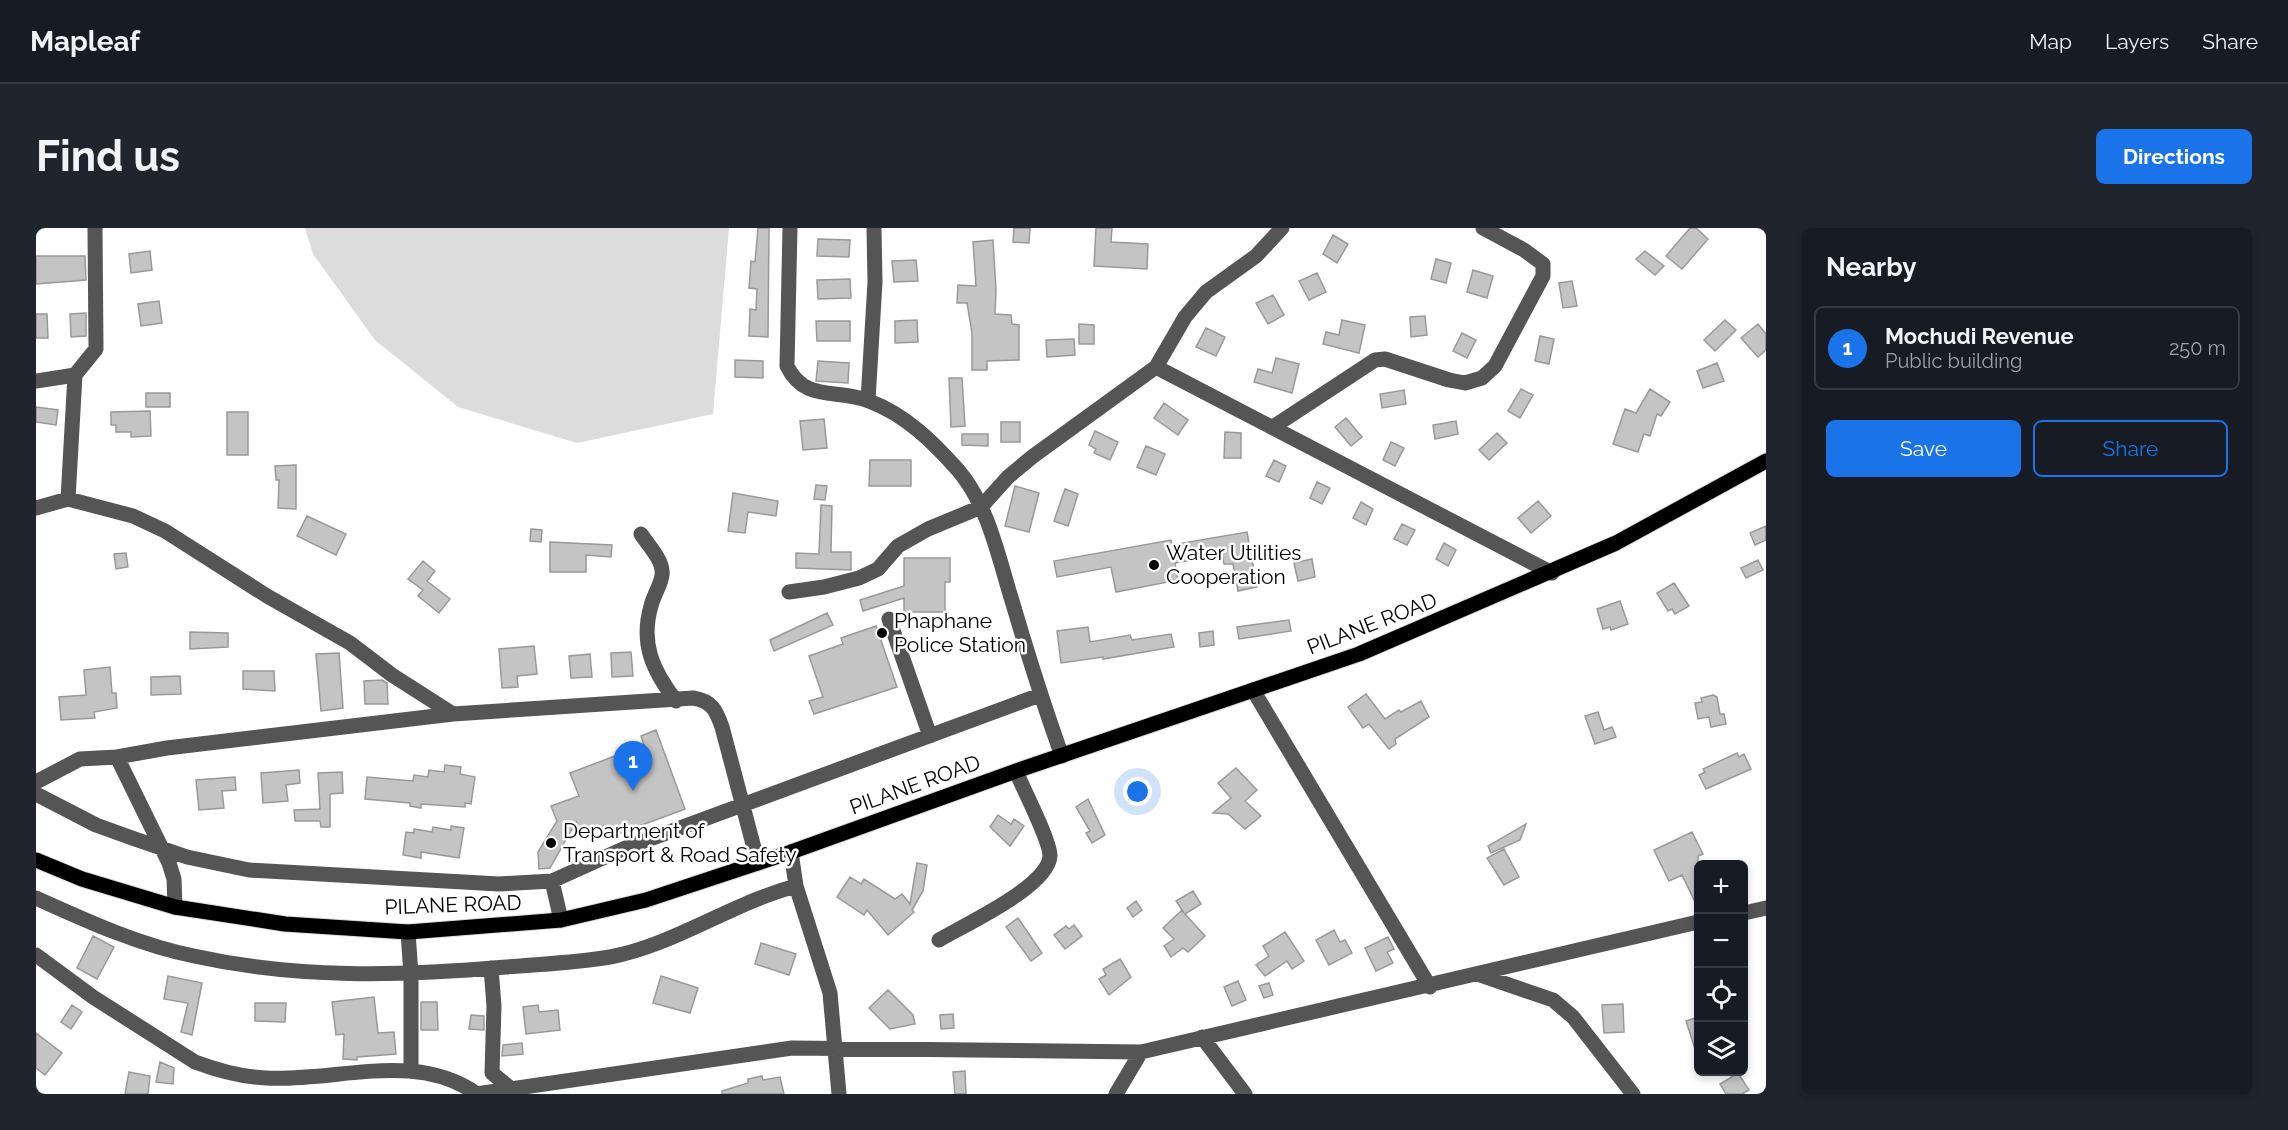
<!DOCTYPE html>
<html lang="en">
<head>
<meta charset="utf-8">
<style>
  body { margin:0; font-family:Raleway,sans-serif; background:#20242c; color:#f1f3f6 }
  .controls { position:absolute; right:18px; bottom:18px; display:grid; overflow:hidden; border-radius:9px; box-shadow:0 3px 9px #0003 }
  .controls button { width:54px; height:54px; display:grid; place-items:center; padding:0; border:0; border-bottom:2px solid #363941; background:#171b24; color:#f1f3f6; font:30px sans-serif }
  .you { position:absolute; left:1102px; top:564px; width:21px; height:21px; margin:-15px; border:4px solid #fff; border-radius:50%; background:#1a73e8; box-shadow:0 0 0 9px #1a73e833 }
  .badge { display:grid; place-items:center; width:39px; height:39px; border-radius:50%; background:#1a73e8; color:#fff; font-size:20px; font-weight:700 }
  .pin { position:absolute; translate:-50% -50px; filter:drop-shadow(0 2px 3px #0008) }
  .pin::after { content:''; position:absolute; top:32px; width:21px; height:18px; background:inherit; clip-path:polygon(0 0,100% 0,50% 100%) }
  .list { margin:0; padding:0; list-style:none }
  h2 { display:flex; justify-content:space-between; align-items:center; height:78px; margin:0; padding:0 24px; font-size:26px }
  h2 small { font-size:20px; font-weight:400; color:#9ea1a6 }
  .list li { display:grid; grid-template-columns:39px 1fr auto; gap:18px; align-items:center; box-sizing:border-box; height:84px; margin:0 12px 12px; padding:0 12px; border:2px solid #363941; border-radius:9px }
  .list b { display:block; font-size:22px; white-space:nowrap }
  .list p { margin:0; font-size:20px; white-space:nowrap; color:#9ea1a6 }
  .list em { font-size:20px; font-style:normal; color:#9ea1a6 }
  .actions { display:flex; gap:12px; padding:18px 24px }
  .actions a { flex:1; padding:14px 0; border:2px solid #1a73e8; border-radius:9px; text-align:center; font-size:21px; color:#1a73e8 }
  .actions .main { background:#1a73e8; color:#fff }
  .icon { flex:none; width:33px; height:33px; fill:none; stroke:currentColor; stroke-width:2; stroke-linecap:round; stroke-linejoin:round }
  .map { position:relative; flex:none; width:1730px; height:866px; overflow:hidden; border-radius:9px }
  header { display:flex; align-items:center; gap:36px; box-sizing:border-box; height:84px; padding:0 30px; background:#171b24; border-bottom:2px solid #363941 }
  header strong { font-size:28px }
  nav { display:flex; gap:33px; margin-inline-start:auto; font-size:21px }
  .intro { display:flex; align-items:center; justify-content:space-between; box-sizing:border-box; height:144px; padding:0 36px }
  h1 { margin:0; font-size:42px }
  .button { padding:15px 27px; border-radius:9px; background:#1a73e8; color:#fff; font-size:21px; font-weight:700 }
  main { display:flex; gap:36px; padding:0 36px }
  aside { flex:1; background:#171b24; border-radius:9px; box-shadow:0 3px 9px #0003 }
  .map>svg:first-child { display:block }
  .green { fill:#dcdcdc }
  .building { fill:#c4c4c4; stroke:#999; stroke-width:1.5 }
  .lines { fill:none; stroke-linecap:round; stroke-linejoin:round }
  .major-casing { stroke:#dbdbdb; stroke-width:17 }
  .minor { stroke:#555; stroke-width:15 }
  .major { stroke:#000; stroke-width:15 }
  .poi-dot { fill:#000; stroke:#fff; stroke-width:2 }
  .labels { text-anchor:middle; stroke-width:5; stroke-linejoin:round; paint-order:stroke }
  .poi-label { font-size:21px; fill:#000; stroke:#fff; text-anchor:start }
  .street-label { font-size:21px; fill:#000; stroke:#fff }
</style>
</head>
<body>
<header>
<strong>Mapleaf</strong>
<nav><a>Map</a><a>Layers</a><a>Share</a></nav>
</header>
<div class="intro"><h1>Find us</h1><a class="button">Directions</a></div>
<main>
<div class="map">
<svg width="1730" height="866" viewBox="0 0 1730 866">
  <rect width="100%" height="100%" fill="#fff"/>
  <path class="green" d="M269 0H693L677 186 541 215 422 179 339 112 277 26Z"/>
  <path class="building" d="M722 0H733L732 109 713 108 714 81 720 82 721 61 713 60 715 33 719 34Z
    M978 0H994L993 15 977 14Z
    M1060 0H1076L1075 14 1112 16 1111 41 1058 38Z
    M1654 0H1660L1672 11 1646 41 1630 28Z
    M1297 7 1312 16 1301 35 1287 26Z
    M782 11 814 12 813 29 781 28Z
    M957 12 960 62 959 86 975 87 976 96 983 97V132L951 133V142H936V105L931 75H921L922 57 940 58 937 14Z
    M114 23 116 42 95 45 93 26Z
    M1609 23 1628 38 1619 47 1600 31Z
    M0 28H49L50 52 0 56Z
    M1400 31 1415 35 1410 55 1395 51Z
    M880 32 882 53 858 54 856 33Z
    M1437 42 1457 48 1451 70 1431 64Z
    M1281 45 1290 64 1273 72 1263 53Z
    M814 51 815 70 782 71 781 52Z
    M1536 53 1541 78 1527 80 1523 55Z
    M1237 67 1248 87 1232 96 1220 75Z
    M123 73 126 95 105 98 102 76Z
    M50 85V108L35 109 34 86Z
    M0 86H11L12 110H0Z
    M1389 88 1391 107 1375 109 1374 89Z
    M881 92 882 114 859 115V93Z
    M1306 92 1329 97 1323 125 1287 116 1290 104 1303 107Z
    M1689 92 1700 102 1679 123 1668 112Z
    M780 93H814V113H781Z
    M1043 96 1058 97V116H1043Z
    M1722 96 1730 106V122L1722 129 1705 110Z
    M1170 100 1189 109 1180 128 1160 119Z
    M1426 105 1440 112 1431 130 1417 123Z
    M1504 108 1518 111 1513 136 1499 133Z
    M1038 111 1039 127 1011 129 1010 112Z
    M1240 130 1263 136 1256 165 1218 154 1222 141 1236 145Z
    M699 132 727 133V150L699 149Z
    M782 133 813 135 812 155 780 153Z
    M1681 135 1688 153 1667 160 1661 143Z
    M913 150H926L929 198 915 199Z
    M1485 161 1497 167 1484 190 1472 183Z
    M1614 161 1634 174 1625 188 1621 186 1614 208 1608 206 1602 224 1577 216 1589 181 1600 185Z
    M1368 162 1370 176 1346 180 1344 166Z
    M110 165H134V179H110Z
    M1128 175 1152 192 1142 207 1118 190Z
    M0 179 22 182 20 197 0 194Z
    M114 183 115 208 95 209V204H80V197H75V184Z
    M191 184H212V227H191Z
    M1310 190 1326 209 1315 218 1299 199Z
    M788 191 791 220 767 222 764 193Z
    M1420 193 1422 206 1399 211 1397 197Z
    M965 194H984V214H965Z
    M1059 203 1082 214 1074 232 1058 225 1060 221 1053 217Z
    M1189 204 1205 205V230H1188Z
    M1461 205 1471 215 1453 232 1443 222Z
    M926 206H952V218L926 217Z
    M1355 214 1368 220 1359 238 1347 232Z
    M1110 218 1129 226 1120 247 1101 239Z
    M834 232H875V258H833Z
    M1238 232 1250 238 1243 254 1230 248Z
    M260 237V281L242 280 243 252H240L239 238Z
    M1281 254 1294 260 1286 276 1274 270Z
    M780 257 791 258 789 272 778 271Z
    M979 258 1003 265 993 304 969 298Z
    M1029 261 1042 266 1032 298 1018 293Z
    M697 265 742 273 740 288 712 284 709 305 692 303Z
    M1502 273 1515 288 1495 305 1482 290Z
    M1325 274 1337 281 1330 297 1317 290Z
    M785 277 796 278 795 324H815V342L760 340V325L783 326Z
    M271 288 310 306 300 327 261 308Z
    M1366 296 1379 302 1371 317 1358 311Z
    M1730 298V312L1719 317 1714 305Z
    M495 301 506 302 505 314 494 313Z
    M1211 304 1221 359 1202 363 1197 336H1188L1186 327 1139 335 1142 352 1080 364 1075 339 1021 349 1018 333 1135 312 1136 317Z
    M514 314 576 317 575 329 550 327V344H514Z
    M1408 315 1420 322 1412 338 1400 331Z
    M90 325 92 339 80 341 78 326Z
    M868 330H914V354H909V384H868V370L827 383 824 372 868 358Z
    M1276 331 1279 349 1262 353 1258 335Z
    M1722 332 1727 342 1710 350 1705 340Z
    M387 333 399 343 391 353 414 371 403 385 382 368 387 362 372 351Z
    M1638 355 1653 378 1639 386 1636 381 1632 383 1621 365Z
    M1584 373 1592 396 1575 402 1574 399 1567 401 1561 381Z
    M791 385 797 397 738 423 734 412Z
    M1253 392 1255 403 1203 411 1201 399Z
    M840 398 861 459 778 486 773 473 787 469 773 428 807 416 805 410Z
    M1052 399 1054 414 1094 407 1096 412 1135 406 1138 419 1067 431V429L1025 435 1021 403Z
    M1177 403 1178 417 1164 419 1163 405Z
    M154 404 192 405V419L154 421Z
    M498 418 501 446 481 448 482 459 466 460 463 421Z
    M595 424 597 448 576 449 575 425Z
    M303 425 307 480 285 483 280 426Z
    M554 426 556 449 535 450 533 428Z
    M74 439 76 465H80L81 480 58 484 59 490 25 492 23 469 50 467 48 442Z
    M207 443H238L239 463 207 461Z
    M144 448 145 466 115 467V449Z
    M346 452 351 455 352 476H329L328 453Z
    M1330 466 1349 491 1363 482 1365 484 1385 473 1393 489 1359 511 1360 516 1353 521 1333 496 1327 500 1312 479Z
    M1677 467 1681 469 1684 486H1688L1690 496 1675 499 1673 489 1662 491 1659 475 1666 474 1665 470Z
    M1562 484 1568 502 1576 499 1580 509 1559 516 1549 488Z
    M620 502 649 581 571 610 567 598 545 606 540 594 514 640 503 641 502 624 521 593 515 578 543 568 534 545 608 517 605 508Z
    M1701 525 1703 529 1708 526 1715 541 1670 561 1663 547 1669 544 1667 541Z
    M409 537 425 539 424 546 439 549 435 576 429 575V579L385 576V580L374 578V575L329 571 331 549 377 553 378 547 392 549 393 542 408 544Z
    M1200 540 1221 562 1209 573 1225 588 1209 601 1192 586 1177 585 1195 570 1182 555Z
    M263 542 264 555 250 557 252 573 227 575 225 545Z
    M306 544 307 565 294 566V599H285L284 593H259L258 582 284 581 282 545Z
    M199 549 200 562 186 563 188 580 163 582 160 552Z
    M1052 571 1069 607 1056 615 1050 605 1054 603 1040 579Z
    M962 587 975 596 978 591 988 598 974 618 954 599Z
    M1490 596 1484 612 1455 625 1452 618Z
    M415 598 428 600 423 630 385 624V630L367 627 370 604 378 605V601L396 604 397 599 415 602Z
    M1656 604 1667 626 1662 628V680L1646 647 1633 653 1618 622Z
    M1468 621 1483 649 1468 657 1451 630Z
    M881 635 891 637 887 663 876 682 878 684 852 707 831 682 828 687 801 669 814 649 825 656 828 651 859 671 866 666 874 676Z
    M1157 663 1165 676 1149 686 1169 708 1152 724 1147 720 1135 729 1128 718 1138 711 1127 700 1145 683 1148 685 1140 673Z
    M1100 673 1106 682 1097 689 1091 680Z
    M982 690 1006 725 995 733 970 699Z
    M1038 697 1046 708 1029 721 1018 707 1030 698 1033 701Z
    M1298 702 1304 714 1309 712 1316 725 1293 737 1280 712Z
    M1249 704 1268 733 1256 741 1251 733 1229 748 1220 737 1233 728 1227 718Z
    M57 708 78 719 61 751 41 740Z
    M1352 709 1358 721 1351 724 1357 735 1340 743 1329 720Z
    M725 715 760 726 753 747 719 736Z
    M1084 731 1095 749 1073 767 1063 751 1070 747 1067 741Z
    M132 748 166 755 156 807 145 804 152 775 128 771Z
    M625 748 662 760 654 785 617 775Z
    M1202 753 1210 772 1196 778 1188 759Z
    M1233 755 1237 767 1228 770 1223 758Z
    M852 762 877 787 879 796 854 801 833 780Z
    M338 769 342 805 358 804 360 826 321 829V832L307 831 308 806 300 807 296 774Z
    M385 774H401L402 802H385Z
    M219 775H250L249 794 219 793Z
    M1587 776 1588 804 1568 805 1566 777Z
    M36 777 46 784 35 801 25 794Z
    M502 777 503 784 522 782 524 802 490 806 487 779Z
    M917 786 918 800 905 801 904 787Z
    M435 787 448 788V802L433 801Z
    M1662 789V824H1660L1650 793Z
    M0 805 26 825 9 847 0 840Z
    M486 815 487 826 466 828 467 817Z
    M124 834 138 840 137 856 120 854Z
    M929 843 930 866H919L917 844Z
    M93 844 114 848 112 866H89Z
    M1702 845 1713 862 1706 866H1690L1684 856Z
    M726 848 727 852 744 849 748 866H686V863L712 855V851Z"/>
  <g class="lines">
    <g class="major-casing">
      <path id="major" d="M0 632 46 651 139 679 249 696 372 704 525 692 610 672 755 624 980 543 1323 426 1580 315 1730 233"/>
    </g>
    <path class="minor" d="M754 0 751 138C769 175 801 160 833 173 870 187 897 214 922 242 953 278 963 332 977 376 992 427 1008 478 1026 528
      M1120 139 1516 345
      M0 153 39 147 60 121 59 0
      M832 172 839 54 838 0
      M1237 199 1339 132 1349 131 1413 152 1429 155 1446 150 1459 138 1507 48V36L1488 22 1447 0
      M32 271 39 147
      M0 280 32 271 97 288 129 303 231 368 314 415 356 447 417 486 657 470C676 473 680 482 686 499L722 635
      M605 306C612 317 628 333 626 347 625 357 617 368 615 378 604 416 617 443 640 473
      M753 364 788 359 823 350 842 341 862 318 892 301 945 279 972 249 996 229 1120 139 1149 89 1170 64 1220 28 1246 0
      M853 391 894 508
      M1217 462 1394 759
      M0 554 44 531 81 529
      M0 566 60 597 96 610 151 629 213 642 463 656 516 653 587 621 1004 467
      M755 624 760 658 794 765 803 866
      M516 653 525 692
      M0 670C51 693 103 717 158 728 262 751 364 748 470 739 504 736 540 735 574 729 638 717 696 675 760 658
      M139 679 138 651 133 635 81 529 131 520 417 486
      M1708 685 1730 680
      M372 704 375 747V843
      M903 712C928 697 1012 659 1014 628 1014 612 987 561 980 543
      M0 727 57 769 159 834C183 843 205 849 230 850 300 854 379 822 441 866
      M455 740 458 778 456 845 474 860 476 866
      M1444 747 1517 772 1537 789 1597 866
      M1166 809 1209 866
      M440 866 756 820 1105 824 1662 694
      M1080 866 1105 824"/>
    <use href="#major" class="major"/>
  </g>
  <g class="poi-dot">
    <circle cx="1118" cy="337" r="6"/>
    <circle cx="846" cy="405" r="6"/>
    <circle cx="515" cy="615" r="6"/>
  </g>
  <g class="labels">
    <g class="poi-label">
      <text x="1130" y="332">Water Utilities<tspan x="1130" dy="24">Cooperation</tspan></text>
      <text x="858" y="400">Phaphane<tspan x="858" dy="24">Police Station</tspan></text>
      <text x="527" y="610">Department of<tspan x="527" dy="24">Transport &amp; Road Safety</tspan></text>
    </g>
    <g class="street-label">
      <text transform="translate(1336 396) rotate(-21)" y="7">PILANE ROAD</text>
      <text transform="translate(879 557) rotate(-20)" y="7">PILANE ROAD</text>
      <text transform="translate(417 677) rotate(-2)" y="7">PILANE ROAD</text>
    </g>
  </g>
</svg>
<div class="controls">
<button>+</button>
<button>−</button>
<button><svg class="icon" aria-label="locate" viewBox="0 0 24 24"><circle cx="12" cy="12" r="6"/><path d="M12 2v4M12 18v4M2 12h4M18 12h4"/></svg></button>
<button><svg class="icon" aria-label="layers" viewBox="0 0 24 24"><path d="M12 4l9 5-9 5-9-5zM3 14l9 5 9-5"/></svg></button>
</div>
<div class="you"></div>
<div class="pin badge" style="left:597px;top:563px">1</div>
</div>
<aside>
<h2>Nearby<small></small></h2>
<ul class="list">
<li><span class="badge">1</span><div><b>Mochudi Revenue</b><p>Public building</p></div><em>250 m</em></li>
</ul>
<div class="actions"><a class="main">Save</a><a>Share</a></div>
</aside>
</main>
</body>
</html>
